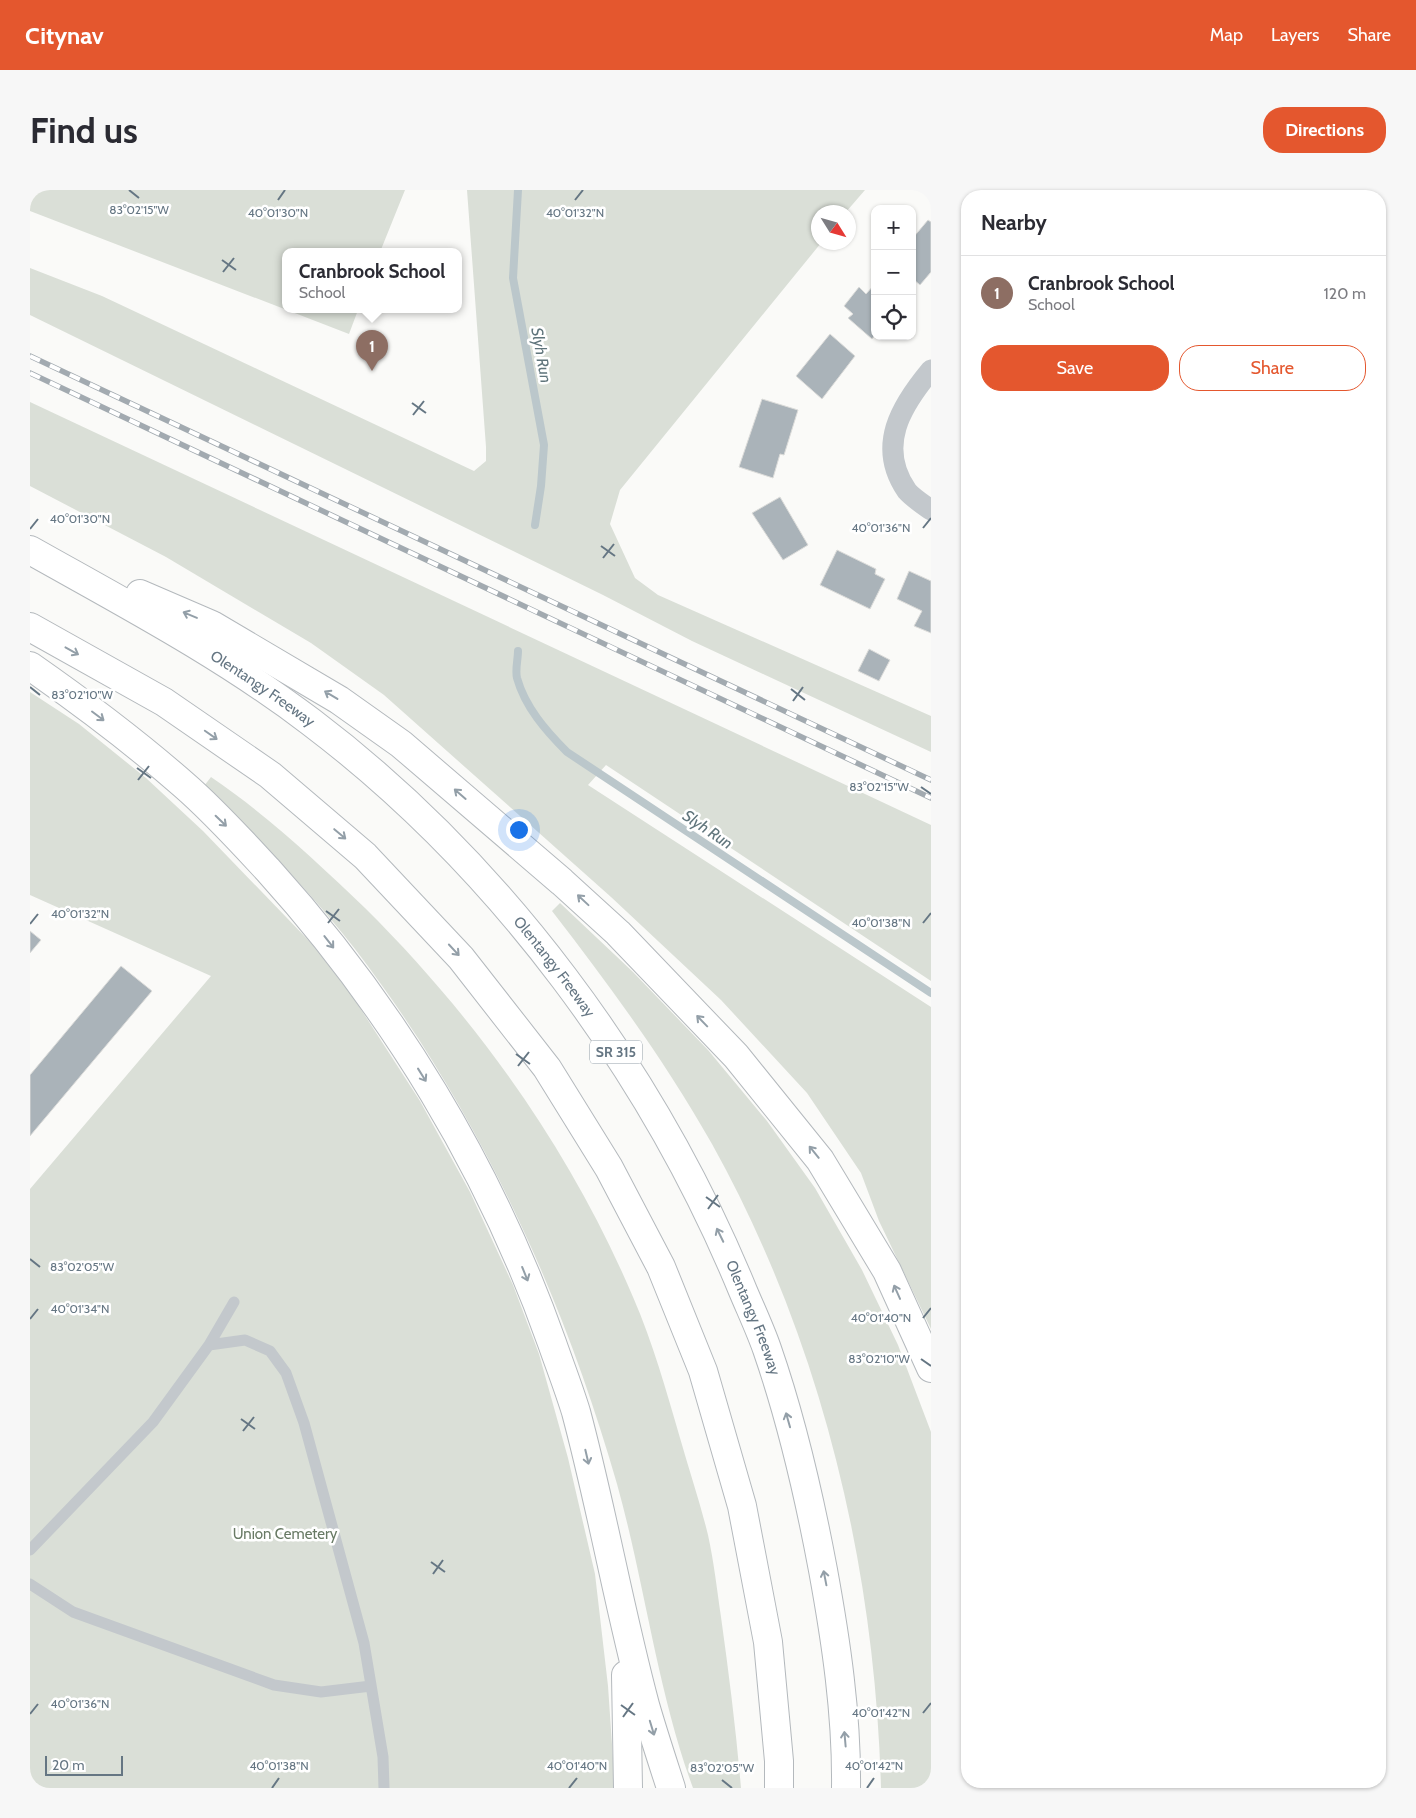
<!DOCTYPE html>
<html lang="en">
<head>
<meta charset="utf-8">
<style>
  body { margin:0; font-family:Cabin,sans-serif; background:#f7f7f7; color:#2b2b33 }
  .controls { position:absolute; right:15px; top:15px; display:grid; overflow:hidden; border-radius:10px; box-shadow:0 1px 4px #0004 }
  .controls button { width:45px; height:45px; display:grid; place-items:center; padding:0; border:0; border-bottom:1px solid #e1e1e2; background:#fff; color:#2b2b33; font:25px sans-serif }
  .compass { position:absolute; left:781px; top:15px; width:45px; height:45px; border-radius:50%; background:#fff; box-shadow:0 1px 4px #0004; rotate:127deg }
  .scale { position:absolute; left:15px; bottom:12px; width:78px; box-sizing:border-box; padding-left:5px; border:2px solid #657683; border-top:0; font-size:14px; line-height:18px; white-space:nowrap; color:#657683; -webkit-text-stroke:4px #fff; paint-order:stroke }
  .you { position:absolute; left:488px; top:639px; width:18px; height:18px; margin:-12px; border:4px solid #fff; border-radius:50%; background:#1a73e8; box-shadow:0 0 0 8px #1a73e833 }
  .badge { display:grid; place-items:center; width:32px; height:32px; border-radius:50%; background:#e4572e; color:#fff; font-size:16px; font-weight:700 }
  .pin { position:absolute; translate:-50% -41px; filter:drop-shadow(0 1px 2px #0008) }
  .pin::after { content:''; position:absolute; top:26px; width:18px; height:15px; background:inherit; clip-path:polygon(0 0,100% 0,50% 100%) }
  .popup { position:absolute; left:252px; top:58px; width:180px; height:65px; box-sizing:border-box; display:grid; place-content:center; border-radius:10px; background:#fff; filter:drop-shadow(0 1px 4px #0005); font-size:16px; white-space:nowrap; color:#7c7c81 }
  .popup b { font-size:19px; color:#2b2b33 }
  .popup::after { content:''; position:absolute; left:50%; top:100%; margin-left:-10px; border:10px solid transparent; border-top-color:#fff }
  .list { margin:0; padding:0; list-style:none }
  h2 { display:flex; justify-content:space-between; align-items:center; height:65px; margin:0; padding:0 20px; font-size:21px }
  h2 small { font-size:16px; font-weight:400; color:#7c7c81 }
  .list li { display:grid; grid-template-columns:32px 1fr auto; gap:15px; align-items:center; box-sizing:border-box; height:75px; padding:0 20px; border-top:1px solid #e1e1e2 }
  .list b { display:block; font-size:19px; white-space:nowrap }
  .list p { margin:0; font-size:16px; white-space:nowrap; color:#7c7c81 }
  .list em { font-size:16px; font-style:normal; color:#7c7c81 }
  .actions { display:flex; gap:10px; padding:15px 20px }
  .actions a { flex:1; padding:11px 0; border:1px solid #e4572e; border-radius:20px; text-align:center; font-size:18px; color:#e4572e }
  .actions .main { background:#e4572e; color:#fff }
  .icon { flex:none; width:28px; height:28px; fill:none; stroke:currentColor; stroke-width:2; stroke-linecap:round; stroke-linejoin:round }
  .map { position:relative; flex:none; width:901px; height:1598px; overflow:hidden; border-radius:20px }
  header { display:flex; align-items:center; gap:30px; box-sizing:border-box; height:70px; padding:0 25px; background:#e4572e; color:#fff }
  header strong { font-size:24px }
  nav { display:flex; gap:28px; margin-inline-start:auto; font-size:18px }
  .intro { display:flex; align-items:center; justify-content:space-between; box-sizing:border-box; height:120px; padding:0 30px }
  h1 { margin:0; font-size:35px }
  .button { padding:12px 22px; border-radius:20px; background:#e4572e; color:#fff; font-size:18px; font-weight:700 }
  main { display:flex; gap:30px; padding:0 30px }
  aside { flex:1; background:#fff; border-radius:20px; box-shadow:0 1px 4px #0004 }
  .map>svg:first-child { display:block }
  .green { fill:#dadfd7 }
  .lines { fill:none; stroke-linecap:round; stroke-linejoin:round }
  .stream { stroke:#bbc7cb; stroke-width:8 }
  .building { fill:#aab3b9; stroke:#dcdcda }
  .highway-casing { stroke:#b4b9bd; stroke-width:30 }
  .lane { stroke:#c3c8cc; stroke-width:11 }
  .street { stroke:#c3c8cc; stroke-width:21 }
  .highway { stroke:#fff; stroke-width:28 }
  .rail-casing { stroke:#a2aab0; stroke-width:5.5 }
  .rail { stroke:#fff; stroke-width:4; stroke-dasharray:11; stroke-linecap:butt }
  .oneway { stroke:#939fa8 }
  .ticks { fill:none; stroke:#657683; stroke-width:2 }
  .labels { text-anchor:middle; stroke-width:5; stroke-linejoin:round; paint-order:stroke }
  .shield { fill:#fff; stroke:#939fa8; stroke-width:1 }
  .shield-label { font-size:14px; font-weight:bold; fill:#657683 }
  .street-label { font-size:15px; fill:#657683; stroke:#fff }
  .park-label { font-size:15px; fill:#687a64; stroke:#fff }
  .water-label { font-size:16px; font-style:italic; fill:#60757c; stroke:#fff }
  .ticks-label { font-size:12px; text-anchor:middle; fill:#657683; stroke:#fff; stroke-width:5; stroke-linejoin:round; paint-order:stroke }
</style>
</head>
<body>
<header>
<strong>Citynav</strong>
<nav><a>Map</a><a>Layers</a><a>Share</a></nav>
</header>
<div class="intro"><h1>Find us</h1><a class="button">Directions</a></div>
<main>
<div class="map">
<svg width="901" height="1598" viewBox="0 0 901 1598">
  <rect width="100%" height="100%" fill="#fafaf8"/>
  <path class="green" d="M0 0H375L350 62H256V120H328L319 144 0 21Z
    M437 0H835L816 22H788V52L791 53 590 300 580 334 605 388 628 405 901 526V562L662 451 573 405 0 125V78L72 106 444 281 456 271V257Z
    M0 212 901 635V791L576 575 558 595 901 817V1139L849 1031 831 983 777 903 691 810 581 707 354 505 281 453 136 367 0 296Z
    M0 502 49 534 116 588 173 641 282 754 323 807 390 911 440 1002 483 1095 509 1164 538 1268 565 1384 578 1496 585 1598H0V999L181 786 0 705Z
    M181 587C237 625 287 672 335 718 447 829 541 961 603 1107 623 1153 636 1200 650 1248 659 1280 670 1312 678 1345 684 1372 687 1400 691 1427 699 1484 706 1540 711 1598H663C627 1500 615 1394 587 1294 532 1102 447 918 325 759 280 701 227 648 174 596Z
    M530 713 603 782 678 860 737 931 785 998 832 1080 868 1155 901 1242V1598H851C845 1375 791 1150 682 954 635 871 580 796 522 721Z"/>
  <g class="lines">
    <path class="stream" d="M488 0 483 88 514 255 511 296 505 335
      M488 461C488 469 485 480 487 488 495 517 516 541 537 562L901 803"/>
  </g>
  <path class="building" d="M898 30 901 32V82L890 95 882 88V49Z
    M845 94V145L842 149 818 128 823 124 814 116 829 97 836 104Z
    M800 144 825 166 792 209 766 186Z
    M732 209 768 220 754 265 750 264 743 288 709 277Z
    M750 307 778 355 753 370 722 323Z
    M807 360 846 379 845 384 855 389 840 419 790 395Z
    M879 381 901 391V443L884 436 892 421 867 409Z
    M839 459 860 470 849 491 828 481Z
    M0 741 11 750 0 763Z
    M91 776 122 801 0 946V885Z"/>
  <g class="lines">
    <g class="highway-casing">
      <g id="highway">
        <path id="s1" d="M0 360C96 414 193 465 281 532 470 675 623 882 713 1101 721 1120 730 1139 737 1159 762 1231 779 1305 793 1380 806 1451 817 1525 816 1598"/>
        <path d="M110 404 182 435 309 510 371 554 532 692 588 743 706 866 790 970 857 1081 901 1178"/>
        <path d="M0 437 134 512 240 585 335 666 431 768 517 878 579 978 631 1077 673 1181 712 1316 738 1452 749 1571V1598"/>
        <path d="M0 476C53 513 105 552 154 595 184 621 211 651 238 680 362 817 460 978 522 1153 530 1176 539 1199 546 1222 572 1319 589 1418 615 1515 623 1543 632 1570 641 1598"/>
        <path d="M596 1485 598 1598"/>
      </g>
    </g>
    <path class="lane" d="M179 1155 215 1150 240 1161 256 1183 274 1233 334 1453 353 1567 354 1598
      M0 1360 123 1232 179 1155 204 1112
      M0 1394 43 1422 244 1495 291 1502 341 1496"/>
    <path class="street" d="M901 180C871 216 846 256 877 301 883 308 894 315 901 320"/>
    <use href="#highway" class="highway"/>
    <g class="rail-casing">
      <path id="rail" d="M0 166 901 590
        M0 183 901 608"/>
    </g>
    <use href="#rail" class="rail"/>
  </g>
  <defs><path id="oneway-shaft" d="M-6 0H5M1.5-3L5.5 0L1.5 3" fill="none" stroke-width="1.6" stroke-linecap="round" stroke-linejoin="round" transform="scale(1.25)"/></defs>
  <g class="oneway">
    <use href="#oneway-shaft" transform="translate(160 425) rotate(-157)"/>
    <use href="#oneway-shaft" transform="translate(42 461) rotate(29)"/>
    <use href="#oneway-shaft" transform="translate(301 505) rotate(-149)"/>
    <use href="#oneway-shaft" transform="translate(68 526) rotate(37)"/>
    <use href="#oneway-shaft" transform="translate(181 545) rotate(35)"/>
    <use href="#oneway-shaft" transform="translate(430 604) rotate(-139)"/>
    <use href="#oneway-shaft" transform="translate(191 631) rotate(44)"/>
    <use href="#oneway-shaft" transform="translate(310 644) rotate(40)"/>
    <use href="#oneway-shaft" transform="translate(553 710) rotate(-137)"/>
    <use href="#oneway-shaft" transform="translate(299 752) rotate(52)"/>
    <use href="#oneway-shaft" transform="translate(424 760) rotate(47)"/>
    <use href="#oneway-shaft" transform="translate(672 831) rotate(-134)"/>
    <use href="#oneway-shaft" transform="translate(392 885) rotate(58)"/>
    <use href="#oneway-shaft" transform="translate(784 962) rotate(-129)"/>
    <use href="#oneway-shaft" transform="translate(690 1045) rotate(-116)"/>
    <use href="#oneway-shaft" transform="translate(495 1084) rotate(68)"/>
    <use href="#oneway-shaft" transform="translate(867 1102) rotate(-114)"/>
    <use href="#oneway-shaft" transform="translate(758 1230) rotate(-106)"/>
    <use href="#oneway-shaft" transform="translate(557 1267) rotate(77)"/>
    <use href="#oneway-shaft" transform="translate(795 1388) rotate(-101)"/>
    <use href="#oneway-shaft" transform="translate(622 1538) rotate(73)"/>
    <use href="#oneway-shaft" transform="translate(815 1549) rotate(-95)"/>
  </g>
  <path class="ticks" d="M99 0 109 8M248 10 255 0M545 10 553 0M192 70 206 80M193 82 204 68M382 213 396 223M383 225 394 211M893 338 901 328M0 339 8 329M571 356 585 366M573 368 584 354M0 497 10 505M761 499 775 510M763 511 773 497M107 578 121 588M108 590 119 576M891 597 901 604M296 721 310 731M298 733 309 719M893 733 901 723M0 734 8 724M486 864 500 874M488 876 499 862M676 1007 690 1017M678 1019 688 1005M0 1069 10 1077M893 1128 901 1118M0 1129 8 1119M891 1169 901 1176M211 1229 225 1239M213 1241 224 1227M401 1372 415 1382M403 1384 413 1370M591 1515 605 1525M893 1523 901 1513M0 1524 8 1514M593 1527 603 1513M692 1590 702 1598M242 1598 249 1588M539 1598 547 1588M837 1598 844 1588"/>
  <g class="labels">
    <rect class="shield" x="560" y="850.5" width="52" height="23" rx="4"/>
    <g class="shield-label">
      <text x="586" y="867">SR 315</text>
    </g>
    <g class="street-label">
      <text dy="5" stroke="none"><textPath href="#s1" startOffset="271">Olentangy Freeway</textPath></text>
      <text dy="5" stroke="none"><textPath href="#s1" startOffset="676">Olentangy Freeway</textPath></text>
      <text dy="5" stroke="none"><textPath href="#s1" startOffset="1081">Olentangy Freeway</textPath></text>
    </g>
    <g class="park-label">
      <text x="255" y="1349">Union Cemetery</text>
    </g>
    <g class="water-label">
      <text transform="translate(512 165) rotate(80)" y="6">Slyh Run</text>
      <text transform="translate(678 639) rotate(34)" y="6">Slyh Run</text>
    </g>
  </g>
  <g class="ticks-label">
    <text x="109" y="24">83°02'15"W</text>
    <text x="248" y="27">40°01'30"N</text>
    <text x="545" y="27">40°01'32"N</text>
    <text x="50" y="333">40°01'30"N</text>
    <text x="851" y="342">40°01'36"N</text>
    <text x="52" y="509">83°02'10"W</text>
    <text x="849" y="601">83°02'15"W</text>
    <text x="50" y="728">40°01'32"N</text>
    <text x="851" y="737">40°01'38"N</text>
    <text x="52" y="1081">83°02'05"W</text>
    <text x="50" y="1123">40°01'34"N</text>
    <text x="851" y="1132">40°01'40"N</text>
    <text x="849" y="1173">83°02'10"W</text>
    <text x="50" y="1518">40°01'36"N</text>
    <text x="851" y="1527">40°01'42"N</text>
    <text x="249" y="1580">40°01'38"N</text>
    <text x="547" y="1580">40°01'40"N</text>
    <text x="844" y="1580">40°01'42"N</text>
    <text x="692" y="1582">83°02'05"W</text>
  </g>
</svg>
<div class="controls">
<button>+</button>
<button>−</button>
<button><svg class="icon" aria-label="locate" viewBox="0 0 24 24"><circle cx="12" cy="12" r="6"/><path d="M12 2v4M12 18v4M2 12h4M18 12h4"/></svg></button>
</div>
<svg class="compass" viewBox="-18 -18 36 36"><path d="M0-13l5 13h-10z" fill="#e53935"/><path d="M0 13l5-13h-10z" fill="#7c7c81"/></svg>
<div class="scale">20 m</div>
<div class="you"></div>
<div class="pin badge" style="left:342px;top:181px;background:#8d6e63">1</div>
<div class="popup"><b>Cranbrook School</b>School</div>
</div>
<aside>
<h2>Nearby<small></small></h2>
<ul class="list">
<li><span class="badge" style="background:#8d6e63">1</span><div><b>Cranbrook School</b><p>School</p></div><em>120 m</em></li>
</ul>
<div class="actions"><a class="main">Save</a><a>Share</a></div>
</aside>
</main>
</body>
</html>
